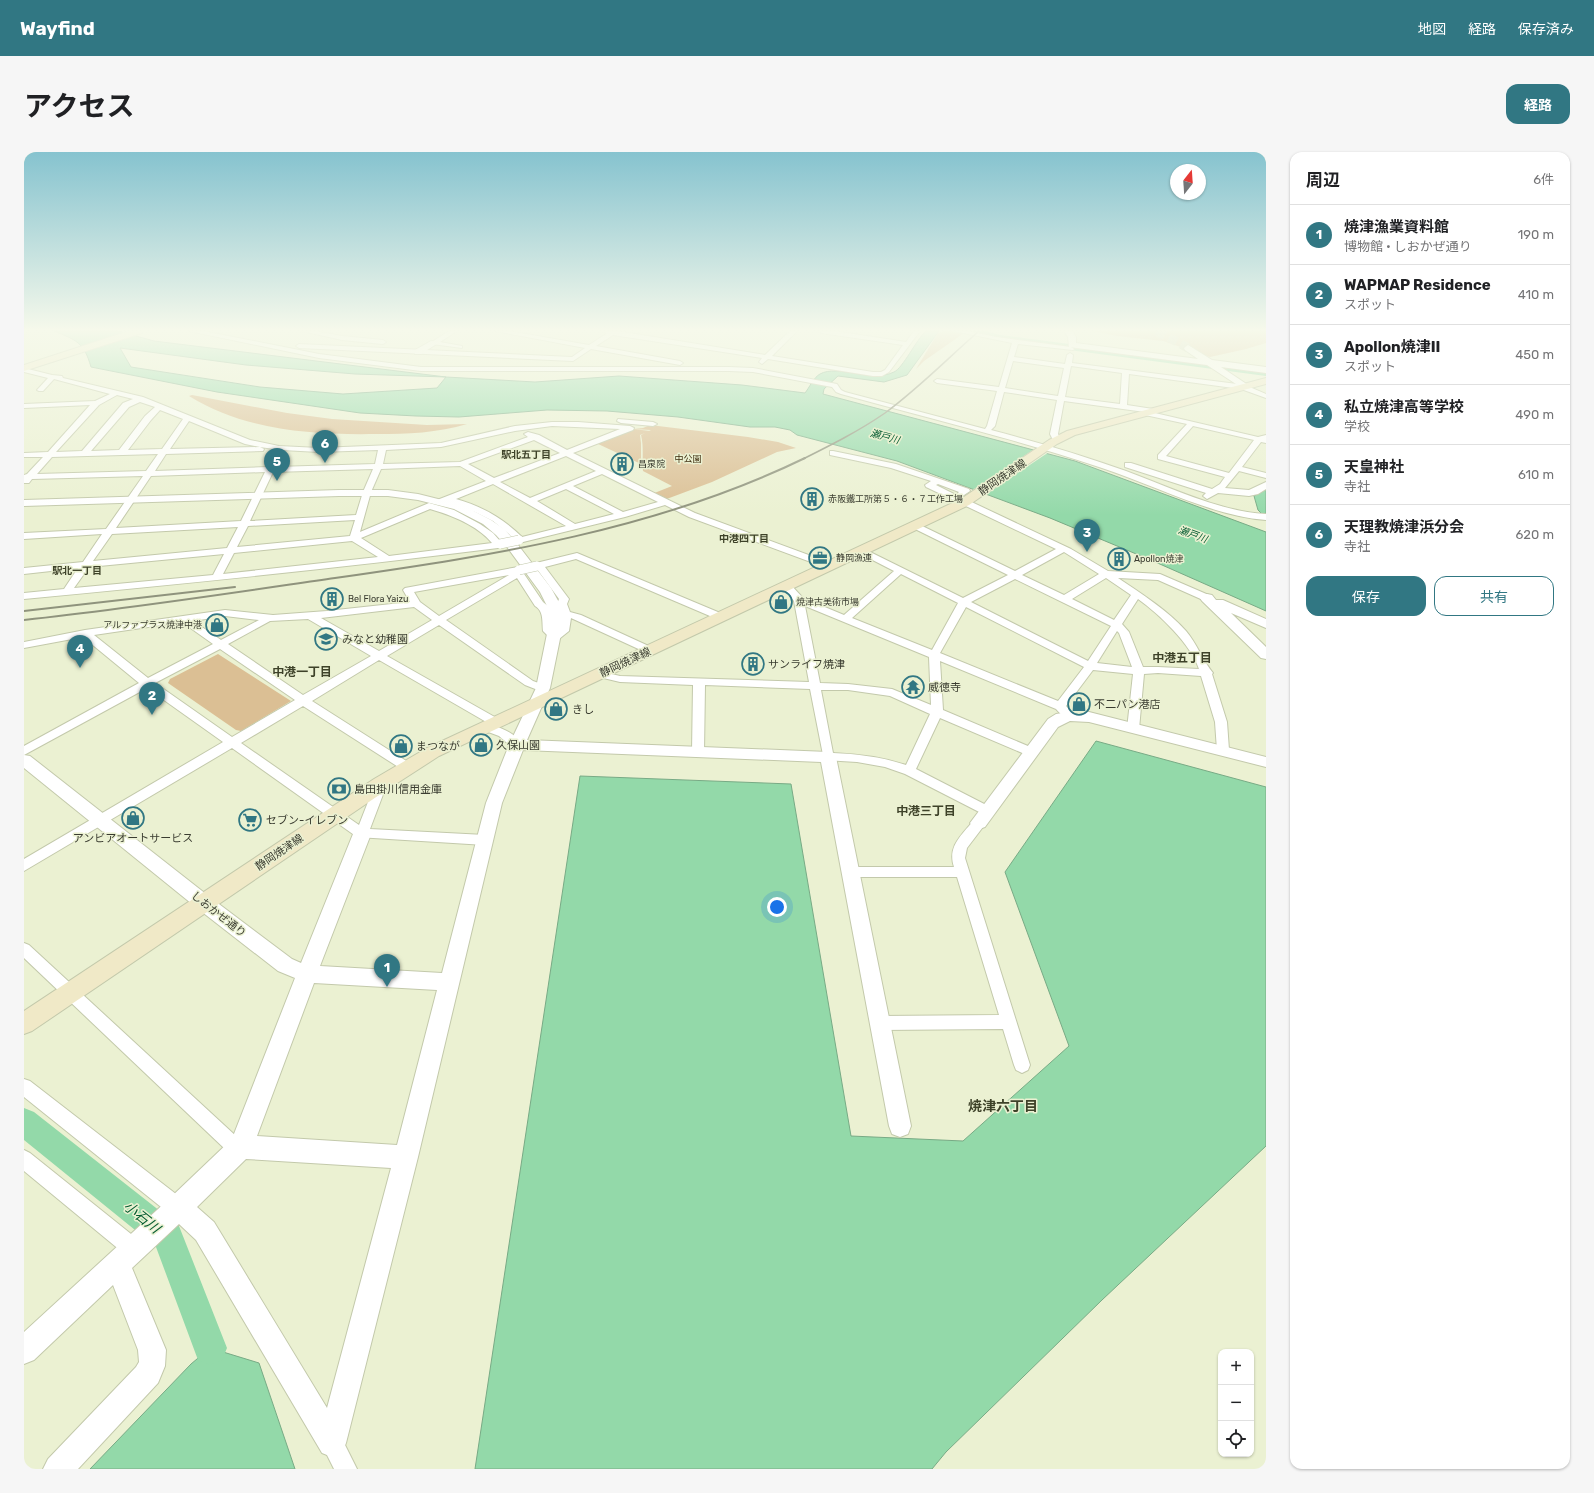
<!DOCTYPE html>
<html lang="ja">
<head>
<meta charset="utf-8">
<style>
  body { margin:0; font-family:Rubik,"Noto Sans JP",sans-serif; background:#f6f6f6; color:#202124 }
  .controls { position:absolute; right:12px; bottom:12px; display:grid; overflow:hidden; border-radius:8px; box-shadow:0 1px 3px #0004 }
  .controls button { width:36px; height:36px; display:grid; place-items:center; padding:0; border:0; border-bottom:1px solid #e0e0e0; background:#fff; color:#202124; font:20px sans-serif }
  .compass { position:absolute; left:1146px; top:12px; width:36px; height:36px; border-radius:50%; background:#fff; box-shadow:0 1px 3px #0004; rotate:17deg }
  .you { position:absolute; left:753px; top:755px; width:14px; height:14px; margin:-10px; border:3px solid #fff; border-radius:50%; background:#1a73e8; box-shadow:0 0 0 6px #1a73e833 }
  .badge { display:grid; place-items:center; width:26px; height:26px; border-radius:50%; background:#317783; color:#fff; font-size:13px; font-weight:700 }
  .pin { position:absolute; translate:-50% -33px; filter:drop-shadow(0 1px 2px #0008) }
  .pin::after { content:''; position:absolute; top:21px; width:14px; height:12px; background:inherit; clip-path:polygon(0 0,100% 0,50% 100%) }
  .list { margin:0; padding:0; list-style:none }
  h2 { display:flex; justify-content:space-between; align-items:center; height:52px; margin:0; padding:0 16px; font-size:17px }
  h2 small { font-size:13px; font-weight:400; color:#757577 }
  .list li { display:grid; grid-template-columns:26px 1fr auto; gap:12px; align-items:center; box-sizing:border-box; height:60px; padding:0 16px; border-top:1px solid #e0e0e0 }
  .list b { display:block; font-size:15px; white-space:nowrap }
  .list p { margin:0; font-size:13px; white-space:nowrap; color:#757577 }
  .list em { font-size:13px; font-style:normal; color:#757577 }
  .actions { display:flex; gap:8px; padding:12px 16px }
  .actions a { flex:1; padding:9px 0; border:1px solid #317783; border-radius:12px; text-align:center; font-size:14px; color:#317783 }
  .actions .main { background:#317783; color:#fff }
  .icon { flex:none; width:22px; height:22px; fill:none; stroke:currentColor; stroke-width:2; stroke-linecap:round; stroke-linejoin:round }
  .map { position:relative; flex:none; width:1242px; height:1317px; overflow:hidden; border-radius:12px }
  header { display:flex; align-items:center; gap:24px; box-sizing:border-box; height:56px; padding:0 20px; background:#317783; color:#fff }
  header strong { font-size:19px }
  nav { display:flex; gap:22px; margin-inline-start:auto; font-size:14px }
  .intro { display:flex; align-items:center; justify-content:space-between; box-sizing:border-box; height:96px; padding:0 24px }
  h1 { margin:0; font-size:28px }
  .button { padding:10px 18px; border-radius:12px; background:#317783; color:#fff; font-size:14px; font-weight:700 }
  main { display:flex; gap:24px; padding:0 24px }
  aside { flex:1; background:#fff; border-radius:12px; box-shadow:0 1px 3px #0004 }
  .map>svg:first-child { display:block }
  .green { fill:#dbbf94 }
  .water { fill:#93d9a9; stroke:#78aa85; fill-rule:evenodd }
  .pier { fill:#ebf1d2 }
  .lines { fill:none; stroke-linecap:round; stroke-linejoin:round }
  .river { fill:#93d9a9; fill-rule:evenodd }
  .tertiary-tunnel { stroke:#c8cdb2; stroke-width:9; stroke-dasharray:9 4.5; stroke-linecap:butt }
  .minor-casing { stroke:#c3c9ab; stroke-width:2 }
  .tertiary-casing { stroke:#c3c9ab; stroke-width:2 }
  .secondary-casing { stroke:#c3c9ab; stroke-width:2 }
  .minor { fill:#fff; fill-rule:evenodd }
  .tertiary { fill:#fff; fill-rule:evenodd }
  .secondary { fill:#f0e9c7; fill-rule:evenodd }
  .rail-far1 { stroke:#8f937d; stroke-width:1.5 }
  .rail { stroke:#8f937d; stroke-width:2 }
  .minor-bridge-casing { stroke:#c3c9ab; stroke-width:10; stroke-linecap:butt }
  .minor-bridge { stroke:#fff; stroke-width:9 }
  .labels { text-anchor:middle; stroke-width:3; stroke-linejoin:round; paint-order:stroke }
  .far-park-label { font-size:9px; fill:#3e2c0e; stroke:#ebf1d2 }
  .far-poi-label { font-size:9px; fill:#3a3c30; stroke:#ebf1d2; text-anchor:start }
  .far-water-label { font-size:10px; font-style:italic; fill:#035b30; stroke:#ebf1d2 }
  .far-neighbourhood-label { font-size:10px; font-weight:bold; fill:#3e4229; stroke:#ebf1d2 }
  .street-label { font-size:11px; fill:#3a3c30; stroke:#ebf1d2 }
  .poi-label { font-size:11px; fill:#3a3c30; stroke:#ebf1d2; text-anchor:start }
  .neighbourhood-label { font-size:12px; font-weight:bold; fill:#3e4229; stroke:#ebf1d2 }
  .near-neighbourhood-label { font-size:14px; font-weight:bold; fill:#3e4229; stroke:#ebf1d2 }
  .near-water-label { font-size:14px; font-style:italic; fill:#035b30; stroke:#ebf1d2 }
</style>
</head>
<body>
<header>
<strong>Wayfind</strong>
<nav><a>地図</a><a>経路</a><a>保存済み</a></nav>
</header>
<div class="intro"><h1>アクセス</h1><a class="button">経路</a></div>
<main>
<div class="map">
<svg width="1242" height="1317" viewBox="0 0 1242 1317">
  <rect width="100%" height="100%" fill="#ebf1d2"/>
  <path class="green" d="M919 179H943L900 209 892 217 914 181Z
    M1068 179H1242V191L1222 197 1186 205 1139 189 1093 184Z
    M168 243 263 261 308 267 403 273 443 272C414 281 383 282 353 282 288 283 222 279 165 244Z
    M626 273 724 285 754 290 772 296 753 300 688 330 640 348 628 342 648 334 619 319C618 307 620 295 617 283L627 278 610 277 619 276Z
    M609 277 626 279 616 283 617 291V312L572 291Z
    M194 502 267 549 217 579 212 578 144 531 146 527Z"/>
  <path class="water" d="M30 179H94L130 189 422 225 511 230 595 224 718 233 781 241C785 236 790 225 796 222 814 212 847 231 870 220 879 216 892 188 902 179H915L883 223 860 230 814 224 800 237 799 242 1051 309 1242 380V459L1129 409 1026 366 873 309 773 283 766 278 751 275H726L654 265 583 259 523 258 435 265 392 264 336 261 193 240 67 215C60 190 52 188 30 179ZM96 196 222 213 331 222 422 225 413 236 319 242 236 235 107 215Z
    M1242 337V366L1234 358 1230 344Z
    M1072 589 1242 635V994L1078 1148 922 1300 908 1317H451L556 624 767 632 827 984 939 989 1045 894 981 720Z
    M186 1196 235 1211 271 1317H66L167 1212Z"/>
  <path class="pier" d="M1012 296 1025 300 960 344 947 339Z"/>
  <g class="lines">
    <path class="river" d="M944 179H961L976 183 1242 218V224L976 189 945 181Z
      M0 956 10 960 155 1074 203 1196 198 1208 186 1213 174 1208 132 1095 0 988Z"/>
    <path class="tertiary-tunnel" d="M1133 179 1164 196"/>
    <g class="minor-casing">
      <path id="minor" d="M165 179H179L295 202 397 215H705L729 216 813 232 817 238 821 240 961 277 963 274 973 239 913 231 910 229 913 227 975 235 988 191 930 179H943L972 185 1047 195 1050 197 1049 198 994 192 990 205 1041 212 1043 203 1046 201 1049 203 1048 211 1221 233 1242 242V246L1217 237 1105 222 1103 253 1129 257 1133 259 1131 261 1234 285 1242 283V291L1237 290 1218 315 1242 321V326L1215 319 1201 336 1225 338 1242 330V337L1234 342 1225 344 1194 341 1183 347 1179 344 1182 341 1101 315V311H1107L1188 337 1196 332 1201 325 1134 307V303L1163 272 1121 263V260L1040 249 1034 282 1037 288 1033 290H1030L1026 282 1033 248 980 240 971 274 967 278C1013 290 1058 303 1102 319 1145 335 1197 360 1242 362V368C1188 364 1130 333 1078 316 992 287 904 266 817 242L812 240 808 235 729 220 705 219H397L295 206ZM989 209 1040 216 1034 244 981 236ZM1047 214 1098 221 1096 252 1041 245ZM1169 274 1230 288 1205 321 1142 304Z
        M278 179H291L318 184 359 188 362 190 359 192 318 188Z
        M425 179H433L416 190 438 194V196L408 192V190Z
        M471 179H485L565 193 582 182 581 179H593L741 203 766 179H773L748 204 849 220H857L861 218 879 193 797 181 794 179H810L882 190 890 179H896L865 220 858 224H849L744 207 738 212 735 210 738 206 589 183 572 194 656 209 659 211 656 213 567 197 549 209 275 196 272 194 275 192 548 205 561 196Z
        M0 216 28 223 38 224 39 226 119 245 226 288 255 294 295 296 417 291 491 274 528 270H554L606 274 610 276 609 278 549 301 671 361 809 412 811 414 806 417 803 416 665 365 641 353 601 365 495 391 492 390 485 382 469 369 451 360 424 350 416 353 413 352 412 350 413 348 462 329 436 314 357 317 347 340 336 380 405 351 430 358 456 372 469 381 476 389 481 392 474 396C316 416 158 432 0 447V441L40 437 54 416 0 422V416L59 410 78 382 0 387V381L82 377 119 324 8 327 5 331H0V323L3 322 19 305H0V301L24 300 66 253 0 256V252L71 249 86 242 30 227 19 239H15L13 238 24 226 0 220ZM93 243 109 247 99 251 58 299 32 300 75 253ZM116 250 131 255 121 264 95 298 67 299 105 255ZM136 258 159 267 138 297 104 298 127 268ZM165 269 221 292 236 295 146 297ZM528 274 596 277 543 298 515 283 504 280 500 282 504 285 436 310 359 312 362 298 417 295 491 279ZM510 288 536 301 470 326 444 312ZM236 295 250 297 243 315 131 319 142 302 239 299 240 297ZM258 298 295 300 354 298 351 312 251 315ZM134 302 122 319 13 322 28 305ZM542 304 572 319 506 346 476 330ZM349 317 339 340 332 363 226 369 249 320ZM241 320 217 369 92 376 127 324ZM578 322 634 350 599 360 549 334ZM469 332 542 374 498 385C479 366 457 354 432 347ZM542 337 590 362 551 372 513 349ZM406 357C427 363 453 373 468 391L365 404 337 386ZM331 368 326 384 213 395 224 374ZM214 375 203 396 69 409 88 382ZM328 389 354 405 199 422 210 401ZM200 402 189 423 50 436 65 415Z
        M594 267 629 270 633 272 629 274 597 271 593 269Z
        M806 299H809L872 312 945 337 946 339 937 345 1047 397 1084 419 1136 422 1187 444 1188 446 1187 448H1179L1134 428 1094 426C1118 442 1143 458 1162 479 1173 492 1179 509 1189 521L1188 522 1203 570 1205 598 1203 601H1195L1193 598 1191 570 1177 524 1134 521 1120 522 1115 577 1113 580H1105L1103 577 1109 522 1069 518 1042 554 1050 563 1048 566C1040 568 1037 562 1032 557L916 509 919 558 1011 597 1013 600 1011 603H1003L916 566 892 617 968 656 970 659 968 662 963 664 881 622 861 615 833 610 800 608 786 537 681 533 680 600 678 603H670L668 600 669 533 596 530 571 524 569 522 571 520 575 519 596 524 785 530 770 449 758 434 760 432H766L779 446 820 463 870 419 835 401 833 399 835 397 838 396 939 446 984 423 889 376 888 374 889 372 892 371 991 419 1032 397 902 335 901 333 907 329 867 316 806 303ZM914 332 935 340 932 343 912 333ZM1040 400 1075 422 1040 443 998 423ZM877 422 934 451 908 498 828 466ZM1082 426 1107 443 1090 468 1048 447ZM991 427 1087 474 1064 509 947 450ZM1114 447C1135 462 1167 492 1175 517L1134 515H1119L1105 480 1098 472ZM781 454 905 505 907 553 868 537 824 532 796 531ZM942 455 1060 515 1034 549 916 501ZM1093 479 1095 481 1108 515 1073 511ZM797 538H824L866 544 906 562 882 613C858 605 834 602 809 601Z
        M553 401 701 463 702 465 701 467H693L552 407 521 415 545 447 543 452 546 460 557 463 629 496 630 498 629 500H621L547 466 545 479 535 487H527L519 479C518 470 520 459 511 454L493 426 422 468 509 529 523 534 525 536 523 538 519 540 501 533 415 473 363 504 476 568 478 571 473 575C483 578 493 584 499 593L497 596H489L475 584 459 578 457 575 459 572 464 571 355 508 288 549 387 612 389 615 387 618 383 619 379 618 279 554 217 591 335 673 351 632 353 629 357 628 361 629 363 632 346 677 461 683 466 684 468 688 466 692 461 693 333 685 208 596 0 719V707L199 590 123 536 0 603V594L115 531 59 485 0 496V490L61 478 201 458 249 463 303 459 386 450 379 438 381 436 494 415 497 416 498 419 519 450 525 455 528 462 529 478 531 480 536 476 537 462 533 452 535 447 513 417 508 414 512 411ZM485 423 415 464 396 450 390 440ZM390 455 408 468 355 499 297 466ZM201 464 235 468 197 488 169 469ZM284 467 347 504 279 543 204 492 246 469ZM158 470 189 492 124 526 70 483ZM196 497 271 548 208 585 131 531Z
        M955 666 960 668 962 671 943 696 941 706 1006 913 1004 918 998 921 992 918 990 913 979 877 856 878 850 876 848 871 850 866 856 864 975 863 933 725H827L822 724 820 720 822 716 827 715H930C923 694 938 683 950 668Z
        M0 791 5 793 213 985 223 989 226 995 223 1001 217 1004 201 997 0 806Z
        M0 927 6 929 161 1049 163 1056 161 1063 154 1065 147 1063 0 945Z
        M0 998 6 1001 117 1090 120 1097 117 1104 110 1107 103 1104 0 1019Z
        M308 1280 316 1283 333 1317H310L297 1291 300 1283Z"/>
    </g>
    <g class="tertiary-casing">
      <path id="tertiary" d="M1040 179H1048L1052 185V191L1174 207 1161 198 1160 196 1164 193 1188 208 1242 215V221L1197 215 1224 233 1226 235 1224 237 1221 238 1183 213 1045 195 1044 185Z
        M407 189H413L414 191 397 202H391L390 200 391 198Z
        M315 338H364L394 342 438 353 467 368 480 377 491 389 527 436 537 454 539 472 526 536 503 588 804 600 810 601 812 605 887 974 884 982 876 985 868 982 865 974 797 610 499 598 478 651 394 1005 322 1291 318 1301 308 1305 298 1301 172 1088 155 1072 108 1116 142 1198 141 1214 134 1231 54 1317H19L24 1307 112 1215 115 1210 114 1198 89 1133 10 1208 0 1212V1180L145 1047 208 987 271 826 254 819 173 756 0 616V603L6 604 187 746 268 807 277 811 329 682 332 677 338 676 344 677 347 682 296 814 418 821 462 651 485 593 512 536 525 472 523 454 516 440 483 395 472 383 459 372 430 357 394 348 364 344H315L0 354V348ZM290 831 413 838 373 993 233 984ZM222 1007 367 1016 303 1256 190 1070 173 1055Z
        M1183 442 1188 443 1192 448H1199L1242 467V476L1207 461 1242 495V507L1237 506 1178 449 1176 446 1178 443Z
        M1051 559 1065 560 1242 605V615L1065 570 1046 569 1034 575 961 675 955 677 949 675 946 671 1024 567 1032 562Z"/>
    </g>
    <g class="secondary-casing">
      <path id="secondary" d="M105 179H119L118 181 0 219V213Z
        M1242 226V232L1051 283 1033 292 945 353 415 604 364 637 8 879 0 882V859L350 627 403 596 937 347 1025 288 1043 279Z"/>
    </g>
    <use href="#minor" class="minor"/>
    <use href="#tertiary" class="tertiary"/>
    <use href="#secondary" class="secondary"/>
    <path class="rail-far1" d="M779 307C807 293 835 279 861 261 895 236 924 206 955 179"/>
    <path class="rail" d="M0 459 211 435
      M0 468C104 457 208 441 311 426 472 403 633 378 781 306"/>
    <g class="minor-bridge-casing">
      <path id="minor-bridge" d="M476 392 495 388
        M495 418 513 414"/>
    </g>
    <use href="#minor-bridge" class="minor-bridge"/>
  </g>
  <linearGradient id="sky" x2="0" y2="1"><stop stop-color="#86c3cf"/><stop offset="0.49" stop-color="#f6f9eb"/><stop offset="1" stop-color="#f6f9eb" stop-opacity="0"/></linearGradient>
  <rect width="1242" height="363" fill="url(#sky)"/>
  <defs>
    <g id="building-ring" transform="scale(1.15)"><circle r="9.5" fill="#ebf1d2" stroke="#317783" stroke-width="1.5"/><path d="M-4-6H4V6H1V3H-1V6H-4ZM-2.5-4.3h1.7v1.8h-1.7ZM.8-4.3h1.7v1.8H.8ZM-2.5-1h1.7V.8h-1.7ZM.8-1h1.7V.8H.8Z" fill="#317783"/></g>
    <g id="office-ring" transform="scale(1.15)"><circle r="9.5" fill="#ebf1d2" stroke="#317783" stroke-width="1.5"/><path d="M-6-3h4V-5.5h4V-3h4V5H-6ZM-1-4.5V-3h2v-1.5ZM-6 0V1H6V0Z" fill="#317783"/></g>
    <g id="shop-ring" transform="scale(1.15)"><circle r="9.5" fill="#ebf1d2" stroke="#317783" stroke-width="1.5"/><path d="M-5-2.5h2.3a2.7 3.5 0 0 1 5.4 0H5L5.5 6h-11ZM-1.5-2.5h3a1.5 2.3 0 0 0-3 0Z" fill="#317783"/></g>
    <g id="school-ring" transform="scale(1.15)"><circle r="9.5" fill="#ebf1d2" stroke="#317783" stroke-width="1.5"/><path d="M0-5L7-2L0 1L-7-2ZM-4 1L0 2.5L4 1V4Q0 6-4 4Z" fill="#317783"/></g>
    <g id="temple-ring" transform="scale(1.15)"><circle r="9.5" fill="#ebf1d2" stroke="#317783" stroke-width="1.5"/><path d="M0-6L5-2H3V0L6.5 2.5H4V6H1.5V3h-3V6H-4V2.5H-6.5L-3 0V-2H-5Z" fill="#317783"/></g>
    <g id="bank-ring" transform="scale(1.15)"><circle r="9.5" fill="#ebf1d2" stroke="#317783" stroke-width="1.5"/><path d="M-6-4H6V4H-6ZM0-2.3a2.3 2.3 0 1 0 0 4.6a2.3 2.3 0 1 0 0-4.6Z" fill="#317783"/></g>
    <g id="supermarket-ring" transform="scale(1.15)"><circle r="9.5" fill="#ebf1d2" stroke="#317783" stroke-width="1.5"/><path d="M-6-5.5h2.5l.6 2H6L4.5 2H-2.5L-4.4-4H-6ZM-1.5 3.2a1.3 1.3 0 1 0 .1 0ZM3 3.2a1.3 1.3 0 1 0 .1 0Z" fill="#317783"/></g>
  </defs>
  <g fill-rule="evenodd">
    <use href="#building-ring" x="598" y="312"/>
    <use href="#building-ring" x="788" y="347"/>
    <use href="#office-ring" x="796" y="406"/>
    <use href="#building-ring" x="1095" y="407"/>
    <use href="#building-ring" x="308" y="447"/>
    <use href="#shop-ring" x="757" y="450"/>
    <use href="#shop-ring" x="193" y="473"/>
    <use href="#school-ring" x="302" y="487"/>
    <use href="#building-ring" x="729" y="512"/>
    <use href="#temple-ring" x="889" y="535"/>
    <use href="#shop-ring" x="1055" y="552"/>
    <use href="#shop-ring" x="532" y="557"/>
    <use href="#shop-ring" x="457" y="593"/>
    <use href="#shop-ring" x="377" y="594"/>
    <use href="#bank-ring" x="315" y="637"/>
    <use href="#shop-ring" x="109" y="666"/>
    <use href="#supermarket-ring" x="226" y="668"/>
  </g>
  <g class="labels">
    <g class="far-park-label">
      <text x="664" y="310">中公園</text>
    </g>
    <g class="far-poi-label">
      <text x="614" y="315">昌泉院</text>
      <text x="804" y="350">赤阪鐵工所第５・６・７工作工場</text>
      <text x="812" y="409">静岡漁連</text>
      <text x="1110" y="410">Apollon焼津</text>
      <text x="324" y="450">Bel Flora Yaizu</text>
      <text x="772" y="453">焼津古美術市場</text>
      <text x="178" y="476" text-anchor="end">アルファプラス焼津中港</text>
    </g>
    <g class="far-water-label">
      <text transform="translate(861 284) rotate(15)" y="4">瀬戸川</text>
      <text transform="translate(1169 382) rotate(20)" y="4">瀬戸川</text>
    </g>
    <g class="far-neighbourhood-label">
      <text x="502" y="306">駅北五丁目</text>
      <text x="720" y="390">中港四丁目</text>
      <text x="53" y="422">駅北一丁目</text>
    </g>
    <g class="street-label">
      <text transform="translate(978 325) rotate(-34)" y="4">静岡焼津線</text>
      <text transform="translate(601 510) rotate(-25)" y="4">静岡焼津線</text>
      <text transform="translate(255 700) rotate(-34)" y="4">静岡焼津線</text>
      <text transform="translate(195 762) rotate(38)" y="4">しおかぜ通り</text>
    </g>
    <g class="poi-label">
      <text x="318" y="491">みなと幼稚園</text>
      <text x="744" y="516">サンライフ焼津</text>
      <text x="904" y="539">威徳寺</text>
      <text x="1070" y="556">不二パン港店</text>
      <text x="548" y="561">きし</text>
      <text x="472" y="597">久保山園</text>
      <text x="392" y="598">まつなが</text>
      <text x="330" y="641">島田掛川信用金庫</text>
      <text x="242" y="672">セブン-イレブン</text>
      <text x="109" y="690" text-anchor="middle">アンビアオートサービス</text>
    </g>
    <g class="neighbourhood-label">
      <text x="1158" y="510">中港五丁目</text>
      <text x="278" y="524">中港一丁目</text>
      <text x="902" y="663">中港三丁目</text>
    </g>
    <g class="near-neighbourhood-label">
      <text x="979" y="959">焼津六丁目</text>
    </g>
    <g class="near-water-label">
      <text transform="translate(118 1065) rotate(39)" y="5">小石川</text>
    </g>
  </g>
</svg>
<div class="controls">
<button>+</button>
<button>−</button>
<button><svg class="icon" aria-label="locate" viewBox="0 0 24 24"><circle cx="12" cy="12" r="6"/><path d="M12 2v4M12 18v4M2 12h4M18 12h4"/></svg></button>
</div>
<svg class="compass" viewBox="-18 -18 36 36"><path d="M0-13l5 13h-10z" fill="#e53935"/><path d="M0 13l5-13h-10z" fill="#757577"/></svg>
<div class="you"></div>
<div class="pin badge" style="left:363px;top:835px">1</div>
<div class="pin badge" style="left:128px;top:563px">2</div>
<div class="pin badge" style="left:1063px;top:400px">3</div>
<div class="pin badge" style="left:56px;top:516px">4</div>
<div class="pin badge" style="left:253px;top:329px">5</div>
<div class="pin badge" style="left:301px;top:311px">6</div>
</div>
<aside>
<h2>周辺<small>6件</small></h2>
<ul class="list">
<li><span class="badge">1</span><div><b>焼津漁業資料館</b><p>博物館 · しおかぜ通り</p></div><em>190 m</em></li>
<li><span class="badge">2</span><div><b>WAPMAP Residence</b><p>スポット</p></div><em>410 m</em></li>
<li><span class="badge">3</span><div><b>Apollon焼津II</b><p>スポット</p></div><em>450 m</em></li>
<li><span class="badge">4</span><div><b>私立焼津高等学校</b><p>学校</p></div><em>490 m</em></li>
<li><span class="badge">5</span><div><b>天皇神社</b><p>寺社</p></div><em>610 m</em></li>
<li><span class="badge">6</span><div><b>天理教焼津浜分会</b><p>寺社</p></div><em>620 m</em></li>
</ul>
<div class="actions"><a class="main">保存</a><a>共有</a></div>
</aside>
</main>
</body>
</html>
